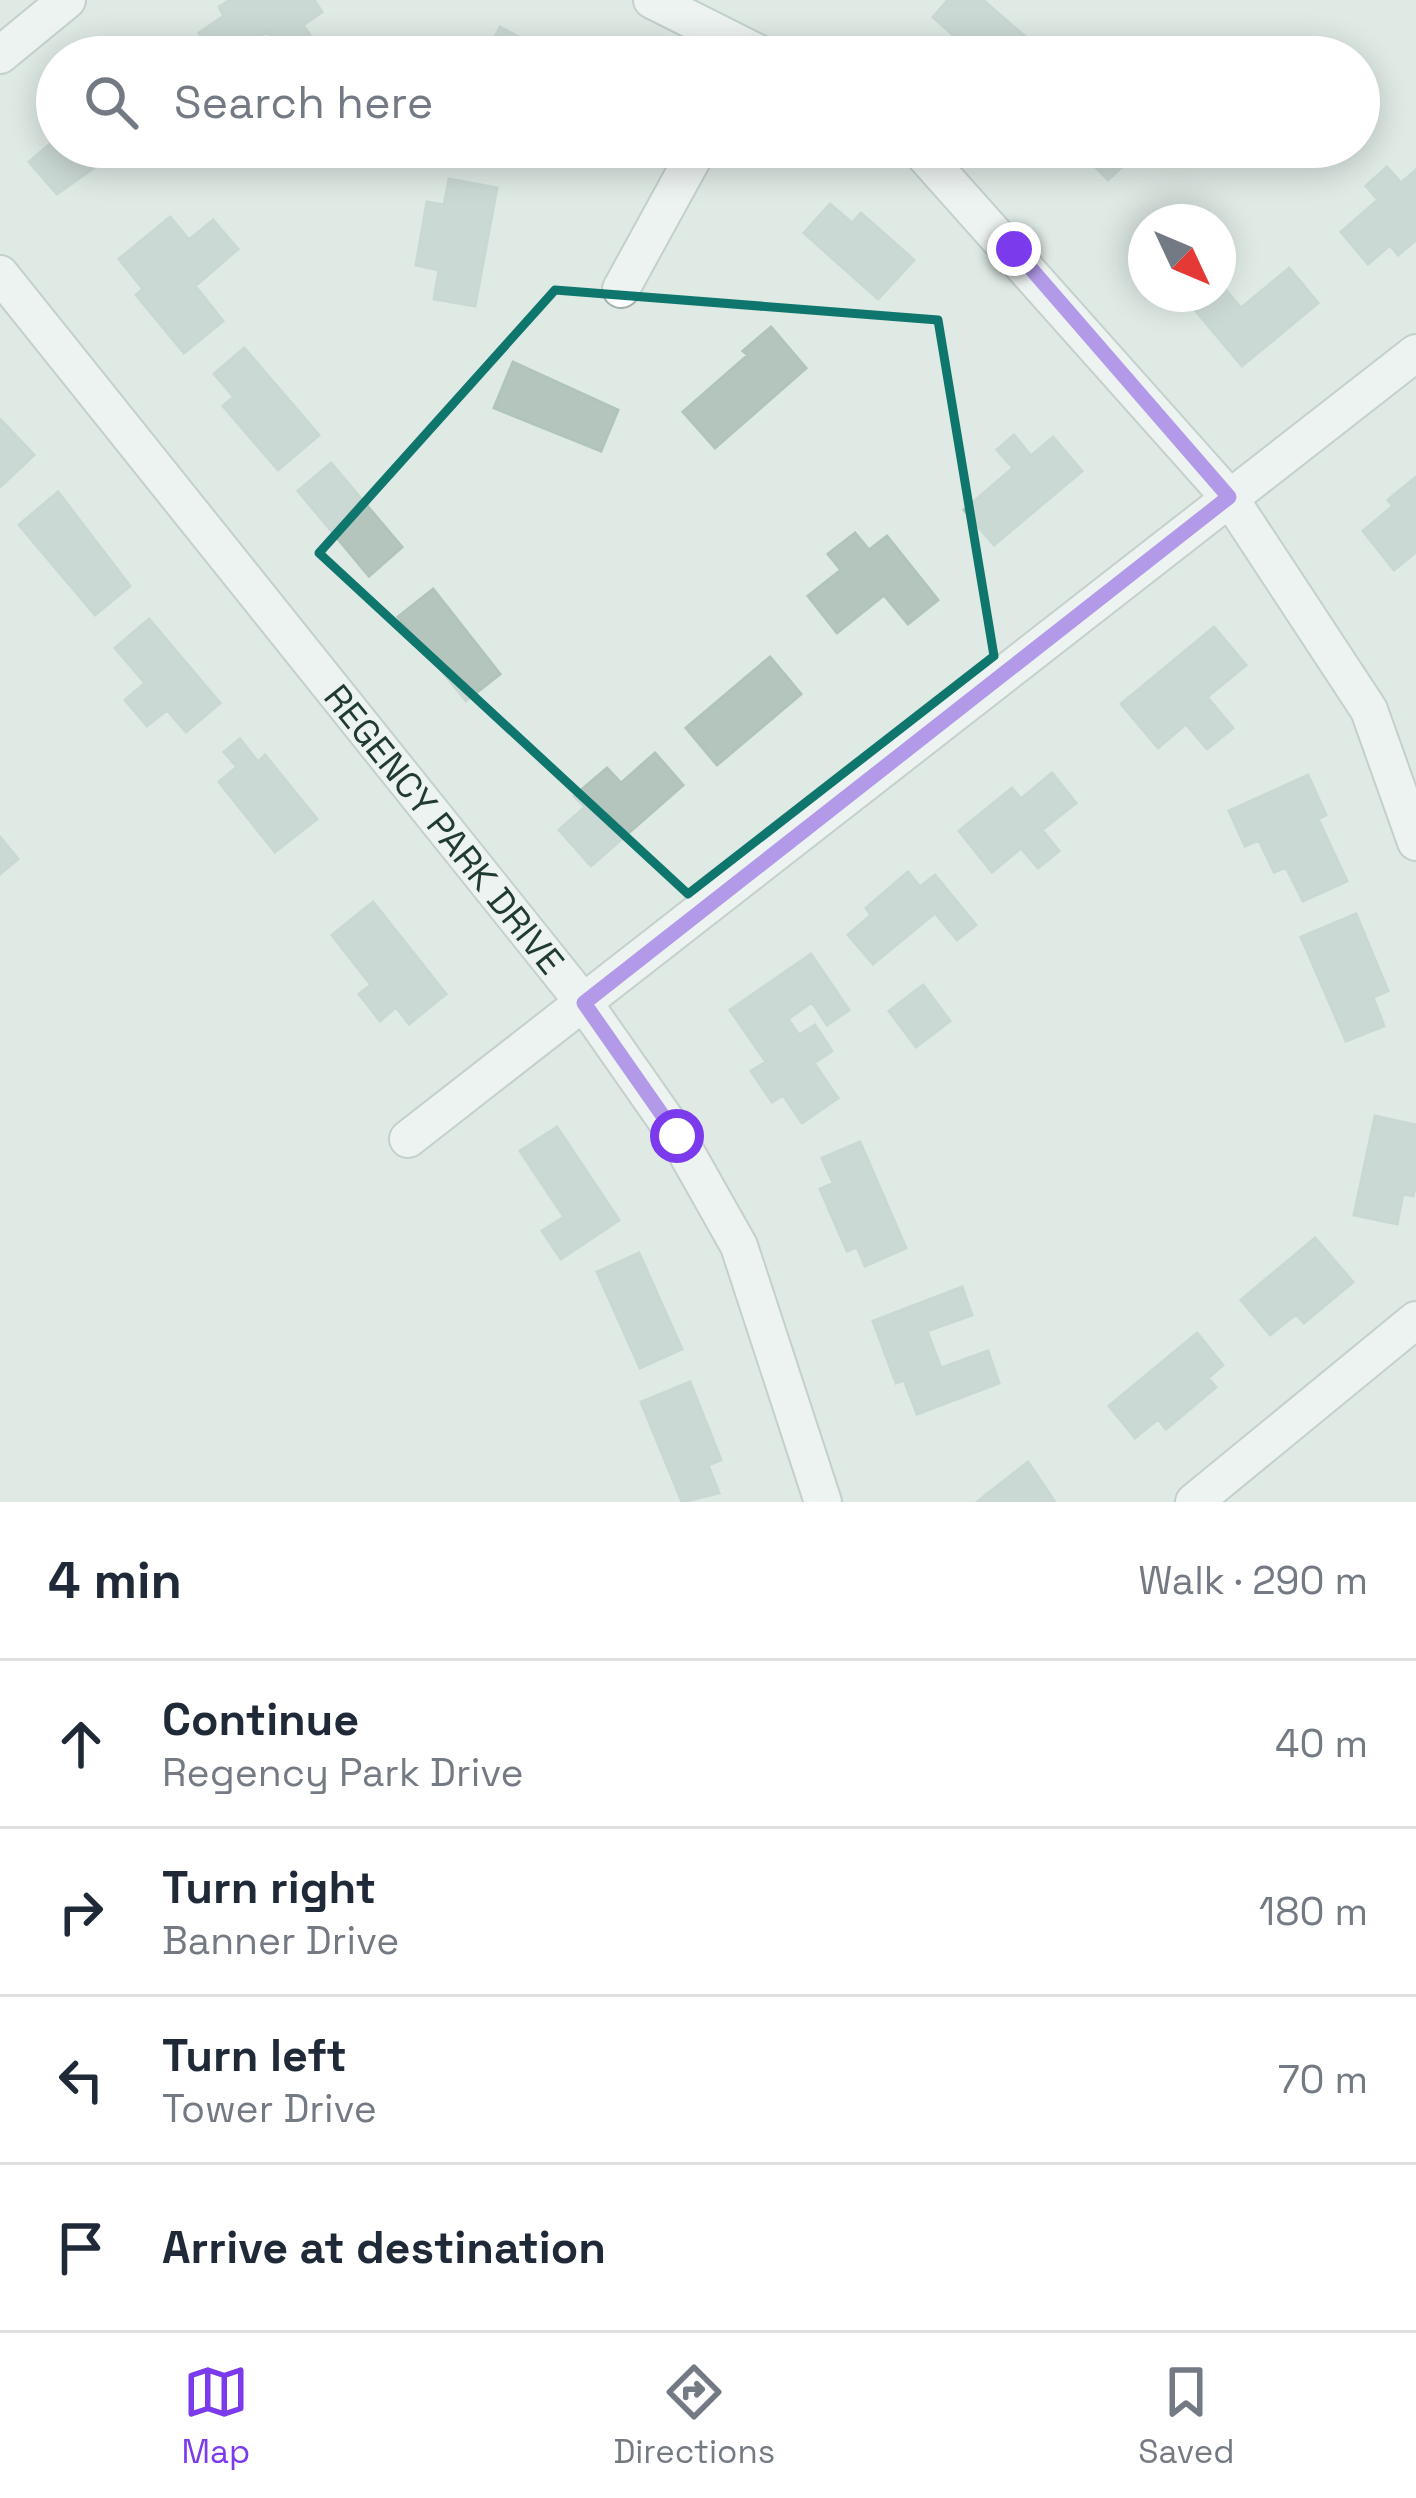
<!DOCTYPE html>
<html lang="en">
<head>
<meta charset="utf-8">
<style>
  body { margin:0; font-family:"Space Grotesk",sans-serif; background:#f6f6f7; color:#1f2937 }
  .compass { position:absolute; left:1128px; top:204px; width:108px; height:108px; border-radius:50%; background:#fff; box-shadow:0 6px 30px #0003; rotate:134deg }
  .stop { position:absolute; width:36px; height:36px; margin:-27px; border:9px solid #7c3aed; border-radius:50%; background:#fff }
  .stop.end { background:#7c3aed; border-color:#fff; box-shadow:0 3px 12px #0008 }
  .list { margin:0; padding:0; list-style:none }
  h2 { display:flex; justify-content:space-between; align-items:center; height:156px; margin:0; padding:0 48px; font-size:51px }
  h2 small { font-size:39px; font-weight:400; color:#747a83 }
  .list li { display:grid; grid-template-columns:78px 1fr auto; gap:36px; align-items:center; box-sizing:border-box; height:168px; padding:0 48px; border-top:3px solid #e0e1e3 }
  .list b { display:block; font-size:45px; white-space:nowrap }
  .list p { margin:0; font-size:39px; white-space:nowrap; color:#747a83 }
  .list em { font-size:39px; font-style:normal; color:#747a83 }
  .icon { flex:none; width:66px; height:66px; fill:none; stroke:currentColor; stroke-width:2; stroke-linecap:round; stroke-linejoin:round }
  .map { position:relative; flex:none; width:1416px; height:1502px; overflow:hidden }
  .search { position:absolute; background:#fff; box-shadow:0 6px 30px #0003; left:36px; right:36px; top:36px; height:132px; display:flex; align-items:center; gap:30px; box-sizing:border-box; padding:0 42px; border-radius:66px; color:#747a83; font-size:45px }
  .sheet { height:828px; background:#fff }
  nav { display:flex; justify-content:space-around; align-items:center; box-sizing:border-box; height:168px; border-top:3px solid #e0e1e3; background:#fff; font-size:33px; color:#747a83 }
  nav a { display:grid; justify-items:center; gap:6px }
  nav .on { color:#7c3aed }
  .map>svg:first-child { display:block }
  .building { fill:#b4c5be; stroke:#b1c4bc; stroke-width:3 }
  .lines { fill:none; stroke-linecap:round; stroke-linejoin:round }
  .minor-casing { stroke:#a2b2ac; stroke-width:40 }
  .minor { stroke:#fff; stroke-width:36 }
  .route { stroke:#7c3aed; stroke-width:15 }
  .marked { fill:none; stroke:#0f766e; stroke-width:9; stroke-linejoin:round }
  .labels { text-anchor:middle; stroke-width:9; stroke-linejoin:round; paint-order:stroke }
  .street-label { font-size:36px; fill:#203b33; stroke:#eff7f3 }
</style>
</head>
<body>
<div class="map">
<svg width="1416" height="1502" viewBox="0 0 1416 1502">
  <rect width="100%" height="100%" fill="#dfeae5"/>
  <path class="building" d="M230 0H314L322 12 303 25 312 38 284 57 267 32 230 57H215L199 33 224 16 219 7Z
    M948 0H983L1036 46 1026 57H978L933 17Z
    M500 27 557 57H485Z
    M57 138V147H123L57 194 29 162Z
    M1063 147H1143L1108 180 1085 156 1078 163Z
    M1387 167 1401 183 1416 170V240L1398 255 1390 245 1368 264 1341 232 1378 200 1366 186Z
    M449 179 497 188 475 306 434 299 439 270 416 265 427 202 444 205Z
    M830 204 852 223 861 213 914 260 878 299 804 233Z
    M170 217 189 240 213 220 238 249 195 286 223 321 184 353 136 295 143 289 119 259Z
    M1289 268 1318 303 1242 366 1184 297 1218 294V281L1241 308Z
    M771 327 806 368 715 448 683 412 748 355 743 351Z
    M244 348 319 435 278 470 223 406 234 397 214 374Z
    M513 362 618 410 601 451 494 408Z
    M0 419 34 455 0 487Z
    M1014 435 1031 456 1053 437 1082 471 994 545 964 510 1013 468 997 450Z
    M331 463 402 547 369 576 298 491Z
    M1416 477V552L1394 570 1363 531 1393 506 1388 500Z
    M58 492 130 586 95 615 19 525Z
    M855 533 869 550 887 536 938 600 908 624 884 595 837 633 808 596 841 570 828 554Z
    M433 589 500 674 466 701 398 617Z
    M149 619 220 703 186 732 167 710 147 726 125 700 145 683 115 648Z
    M1214 627 1246 665 1207 697 1233 728 1207 749 1186 724 1158 748 1121 704Z
    M770 657 801 694 717 765 686 728Z
    M240 739 258 762 265 755 317 819 275 852 219 782 237 767 224 752Z
    M655 753 683 785 591 866 559 830 585 807 574 796 607 768 621 783Z
    M1052 773 1076 803 1042 830 1059 851 1038 868 1021 848 992 872 959 831 1012 788 1021 799Z
    M1308 775 1326 815 1318 819 1347 881 1303 901 1286 867 1274 872 1259 840 1245 846 1229 811Z
    M0 837 18 859 0 874Z
    M908 872 920 887 935 875 976 925 957 940 935 913 873 964 848 935 871 915 866 908Z
    M373 902 446 994 409 1024 396 1007 380 1021 359 994 371 985 332 935Z
    M1356 914 1388 991 1373 997 1384 1026 1346 1041 1301 937Z
    M811 954 849 1010 827 1025 812 1002 788 1019 799 1035 815 1025 832 1051 814 1063 838 1098 802 1123 783 1095 772 1102 751 1071 766 1062 730 1010Z
    M923 985 950 1021 916 1047 889 1011Z
    M1375 1116 1416 1125V1184L1413 1196 1403 1194 1397 1224 1354 1215Z
    M557 1127 619 1220 561 1259 542 1231 564 1217 520 1151Z
    M860 1142 906 1248 865 1266 857 1247 847 1251 820 1189 833 1183 822 1158Z
    M1315 1238 1353 1282 1304 1323 1296 1314 1270 1335 1241 1300Z
    M639 1253 682 1349 640 1368 597 1272Z
    M962 1287 972 1315 927 1331 941 1368 988 1351 999 1383 917 1414 904 1380 896 1383 873 1321Z
    M1197 1333 1223 1365 1208 1378 1216 1387 1166 1429 1158 1419 1135 1438 1109 1406Z
    M690 1382 721 1460 708 1465 719 1493 682 1502 641 1402Z
    M1028 1462 1055 1502H977Z"/>
  <g class="lines">
    <g class="minor-casing">
      <g id="minor">
        <path d="M652 0 766 57"/>
        <path d="M0 55 67 0"/>
        <path d="M917 147 1229 497 1369 710 1416 842"/>
        <path id="s1" d="M0 274 584 1003 677 1136 739 1246 823 1502"/>
        <path d="M621 289 699 147"/>
        <path d="M408 1139 1416 353"/>
        <path d="M1194 1502 1416 1320"/>
      </g>
    </g>
    <use href="#minor" class="minor"/>
  </g>
  <g class="lines">
    <path class="route" d="M677 1136 584 1003 1229 497 1014 249"/>
  </g>
  <path d="M0 0H1416V1502H0ZM555 290 938 320 994 656 688 894 319 553Z" fill="#dfeae5" fill-opacity=".55" fill-rule="evenodd"/>
  <path class="marked" d="M555 290 938 320 994 656 688 894 319 553Z"/>
  <g class="labels">
    <g class="street-label">
      <text dy="13" stroke="none"><textPath href="#s1" startOffset="711">REGENCY PARK DRIVE</textPath></text>
    </g>
  </g>
</svg>
<svg class="compass" viewBox="-18 -18 36 36"><path d="M0-13l5 13h-10z" fill="#e53935"/><path d="M0 13l5-13h-10z" fill="#747a83"/></svg>
<div class="stop" style="left:677px;top:1136px"></div>
<div class="stop end" style="left:1014px;top:249px"></div>
<div class="search"><svg class="icon" aria-label="search" viewBox="0 0 24 24"><circle cx="10" cy="10" r="6"/><path d="M15 15l6 6"/></svg>Search here</div>
</div>
<section class="sheet">
<h2>4 min<small>Walk · 290 m</small></h2>
<ul class="list">
<li><svg class="icon" aria-label="ahead" viewBox="0 0 24 24"><path d="M12 20V5M6 11l6-6 6 6"/></svg><div><b>Continue</b><p>Regency Park Drive</p></div><em>40 m</em></li>
<li><svg class="icon" aria-label="right" viewBox="0 0 24 24"><path d="M7 20v-9h11M14 6l5 5-5 5"/></svg><div><b>Turn right</b><p>Banner Drive</p></div><em>180 m</em></li>
<li><svg class="icon" aria-label="left" viewBox="0 0 24 24"><path d="M17 20v-9H6M10 6l-5 5 5 5"/></svg><div><b>Turn left</b><p>Tower Drive</p></div><em>70 m</em></li>
<li><svg class="icon" aria-label="arrive" viewBox="0 0 24 24"><path d="M6 21V4h12l-3 4 3 4H6"/></svg><div><b>Arrive at destination</b></div></li>
</ul>
</section>
<nav>
<a class="on"><svg class="icon" aria-label="map" viewBox="0 0 24 24"><path d="M3 6l6-2 6 2 6-2v14l-6 2-6-2-6 2zM9 4v14M15 6v14"/></svg>Map</a>
<a><svg class="icon" aria-label="directions" viewBox="0 0 24 24"><path d="M12 3l9 9-9 9-9-9zM9 14v-3h6M13 9l2 2-2 2"/></svg>Directions</a>
<a><svg class="icon" aria-label="saved" viewBox="0 0 24 24"><path d="M7 4h10v16l-5-4-5 4z"/></svg>Saved</a>
</nav>
</body>
</html>
